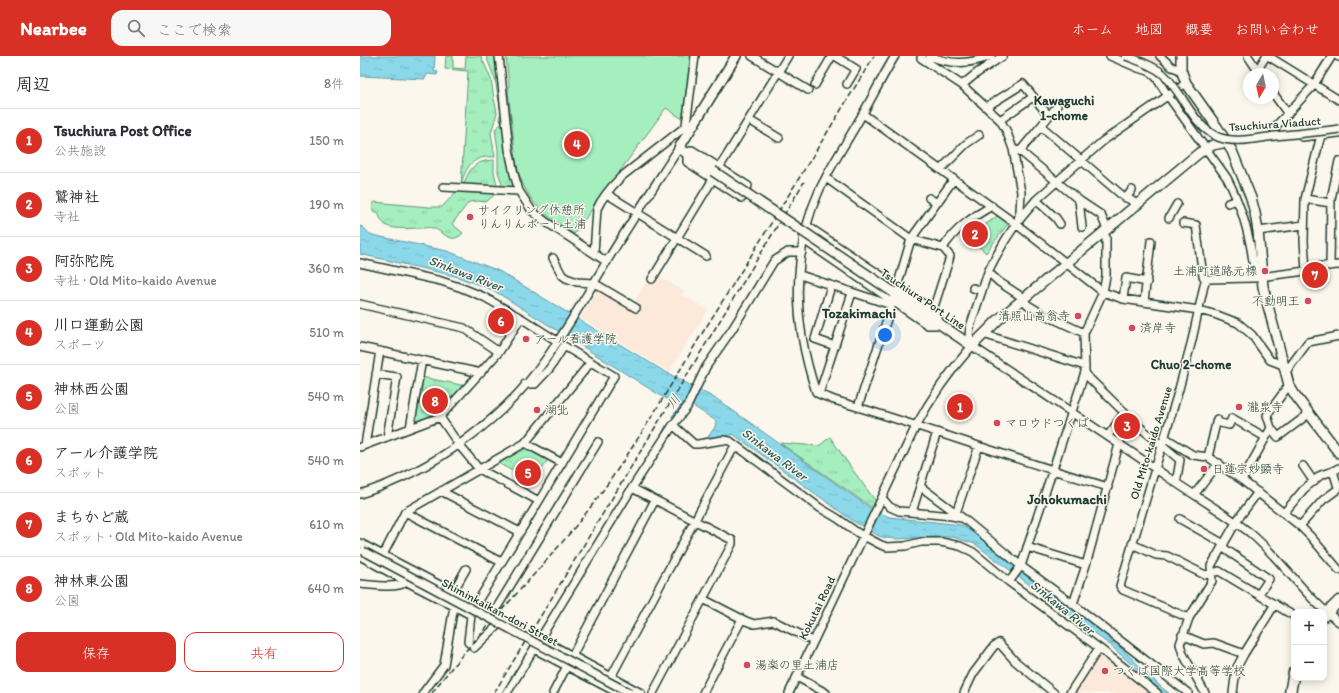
<!DOCTYPE html>
<html lang="ja">
<head>
<meta charset="utf-8">
<style>
  body { margin:0; font-family:Itim,"Klee One",sans-serif; background:#f7f7f7; color:#2b2b33 }
  .controls { position:absolute; right:12px; bottom:12px; display:grid; overflow:hidden; border-radius:8px; box-shadow:0 2px 10px #0003 }
  .controls button { width:36px; height:36px; display:grid; place-items:center; padding:0; border:0; border-bottom:1px solid #e1e1e2; background:#fff; color:#2b2b33; font:20px sans-serif }
  .compass { position:absolute; left:883px; top:12px; width:36px; height:36px; border-radius:50%; background:#fff; box-shadow:0 2px 10px #0003; rotate:189deg }
  .you { position:absolute; left:525px; top:279px; width:14px; height:14px; margin:-10px; border:3px solid #fff; border-radius:50%; background:#1a73e8; box-shadow:0 0 0 6px #1a73e833 }
  .badge { display:grid; place-items:center; width:26px; height:26px; border-radius:50%; background:#d93025; color:#fff; font-size:13px; font-weight:700 }
  .pin { position:absolute; translate:-50% -50%; border:2px solid #fff; box-shadow:0 1px 4px #0006 }
  .list { margin:0; padding:0; list-style:none }
  h2 { display:flex; justify-content:space-between; align-items:center; height:52px; margin:0; padding:0 16px; font-size:17px }
  h2 small { font-size:13px; font-weight:400; color:#7c7c81 }
  .list li { display:grid; grid-template-columns:26px 1fr auto; gap:12px; align-items:center; box-sizing:border-box; height:64px; padding:0 16px; border-top:1px solid #e1e1e2 }
  .list b { display:block; font-size:15px; white-space:nowrap }
  .list p { margin:0; font-size:13px; white-space:nowrap; color:#7c7c81 }
  .list em { font-size:13px; font-style:normal; color:#7c7c81 }
  .actions { display:flex; gap:8px; padding:12px 16px }
  .actions a { flex:1; padding:9px 0; border:1px solid #d93025; border-radius:12px; text-align:center; font-size:14px; color:#d93025 }
  .actions .main { background:#d93025; color:#fff }
  .icon { flex:none; width:22px; height:22px; fill:none; stroke:currentColor; stroke-width:2; stroke-linecap:round; stroke-linejoin:round }
  .map { position:relative; flex:none; width:979px; height:637px; overflow:hidden }
  header { display:flex; align-items:center; gap:24px; box-sizing:border-box; height:56px; padding:0 20px; background:#d93025; color:#fff }
  header strong { font-size:19px }
  nav { display:flex; gap:22px; margin-inline-start:auto; font-size:14px }
  .search { width:280px; height:36px; background:#f7f7f7; display:flex; align-items:center; gap:10px; box-sizing:border-box; padding:0 14px; border-radius:12px; color:#7c7c81; font-size:15px }
  main { display:flex }
  aside { flex:1; background:#fff }
  .map>svg:first-child { display:block }
  .built { fill:#fce9da }
  .grass { fill:url(#grass-tufts); stroke:#629678 }
  .pitch { fill:#a5eebd; stroke:#629678 }
  .water { fill:url(#water-ripples); stroke:#609aa1 }
  .lines { fill:none; stroke-linecap:round; stroke-linejoin:round }
  .stream { stroke:#609aa1; stroke-width:1.5 }
  .minor-casing { stroke:#1f3d34; stroke-width:10 }
  .major-casing { stroke:#1f3d34; stroke-width:12 }
  .highway-casing { stroke:#1f3d34; stroke-width:13 }
  .minor { stroke:#fbf7ec; stroke-width:7 }
  .major { stroke:#fbf7ec; stroke-width:9 }
  .highway { stroke:#fbf7ec; stroke-width:10 }
  .rail { stroke:#1f3d34; stroke-width:1.5; stroke-dasharray:6 3; stroke-linecap:butt }
  .minor-bridge-casing { stroke:#1f3d34; stroke-width:10; stroke-linecap:butt }
  .major-bridge-casing { stroke:#1f3d34; stroke-width:12; stroke-linecap:butt }
  .minor-bridge { stroke:#fbf7ec; stroke-width:7 }
  .major-bridge { stroke:#fbf7ec; stroke-width:9 }
  .poi-dot { fill:#d1495b; stroke:#fbf7ec; stroke-width:1.5 }
  .labels { text-anchor:middle; stroke-width:3; stroke-linejoin:round; paint-order:stroke }
  .street-label { font-size:12px; fill:#1f3d34; stroke:#fbf7ec }
  .poi-label { font-size:12px; fill:#1f3d34; stroke:#fbf7ec; text-anchor:start }
  .neighbourhood-label { font-size:13px; font-weight:bold; fill:#1f3d34; stroke:#fbf7ec }
  .water-label { font-size:13px; font-style:italic; fill:#355c58; stroke:#fbf7ec }
  .quarter-label { font-size:14px; font-weight:bold; fill:#1f3d34; stroke:#fbf7ec }
</style>
</head>
<body>
<header>
<strong>Nearbee</strong>
<div class="search"><svg class="icon" aria-label="search" viewBox="0 0 24 24"><circle cx="10" cy="10" r="6"/><path d="M15 15l6 6"/></svg>ここで検索</div>
<nav><a>ホーム</a><a>地図</a><a>概要</a><a>お問い合わせ</a></nav>
</header>
<main>
<aside>
<h2>周辺<small>8件</small></h2>
<ul class="list">
<li><span class="badge">1</span><div><b>Tsuchiura Post Office</b><p>公共施設</p></div><em>150 m</em></li>
<li><span class="badge">2</span><div><b>鷲神社</b><p>寺社</p></div><em>190 m</em></li>
<li><span class="badge">3</span><div><b>阿弥陀院</b><p>寺社 · Old Mito-kaido Avenue</p></div><em>360 m</em></li>
<li><span class="badge">4</span><div><b>川口運動公園</b><p>スポーツ</p></div><em>510 m</em></li>
<li><span class="badge">5</span><div><b>神林西公園</b><p>公園</p></div><em>540 m</em></li>
<li><span class="badge">6</span><div><b>アール介護学院</b><p>スポット</p></div><em>540 m</em></li>
<li><span class="badge">7</span><div><b>まちかど蔵</b><p>スポット · Old Mito-kaido Avenue</p></div><em>610 m</em></li>
<li><span class="badge">8</span><div><b>神林東公園</b><p>公園</p></div><em>640 m</em></li>
</ul>
<div class="actions"><a class="main">保存</a><a>共有</a></div>
</aside>
<div class="map">
<svg width="979" height="637" viewBox="0 0 979 637">
  <defs>
    <pattern id="grass-tufts" width="24" height="20" patternUnits="userSpaceOnUse"><rect width="24" height="20" fill="#a5eebd"/><path d="M3 7l-1-3M5 7V3M7 7l1-3M15 17l-1-3M17 17v-4M19 17l1-3" fill="none" stroke="#8ecda3"/></pattern>
    <pattern id="water-ripples" width="26" height="14" patternUnits="userSpaceOnUse"><rect width="26" height="14" fill="#8bd8ea"/><path d="M2 4q2-2 4 0t4 0M15 11q2-2 4 0t4 0" fill="none" stroke="#78bac9"/></pattern>
  </defs>
  <rect width="100%" height="100%" fill="#fbf7ec"/>
  <filter id="ink" filterUnits="userSpaceOnUse"><feTurbulence type="fractalNoise" baseFrequency=".025" numOctaves="2"/><feDisplacementMap in="SourceGraphic" scale="8" xChannelSelector="R" yChannelSelector="G"/><feConvolveMatrix kernelMatrix="1 2 1 2 8 2 1 2 1" color-interpolation-filters="sRGB"/></filter>
  <g filter="url(#ink)">
    <path class="built" d="M774 0H797L800 2 799 10Z
      M292 217 324 235 322 239 348 254 309 316 221 262 240 229 273 248Z
      M738 593 794 637H710Z"/>
    <path class="grass" d="M86 0H93V12L105 13 106 0H121L131 23 134 43 136 51 137 57 131 77 135 101C113 99 105 111 101 130L108 15 85 13Z
      M126 0H137L158 134 141 133 142 128 138 116V94L135 73 142 67 139 62 141 57 135 23Z
      M134 104V116L138 133 103 131C109 112 114 105 134 104Z
      M96 136 130 137 134 139 126 146 118 145 109 146 92 168 103 177C92 189 85 177 73 172 70 171 65 172 61 172 50 172 37 174 27 170 22 167 20 162 18 157L13 156V146L69 151H82Z
      M640 158 653 168 647 169 626 197 614 186 619 173Z
      M62 321 106 330 80 359 56 368 53 366Z
      M470 381 492 413 517 447 511 451 420 387 459 390Z
      M165 391 188 403 174 427 138 407Z"/>
    <path class="pitch" d="M146 0H334L324 64 306 52 214 178C183 157 169 150 157 112L148 36 149 30Z"/>
    <path class="water" d="M0 0H75L74 15 78 16 77 19 67 18 65 23 0 20Z
      M0 170C5 171 7 177 12 179L87 195 139 215 302 314 358 344 510 452 529 461 601 469 620 481 753 584 750 589 615 488 593 481H572L538 483 526 482 519 480 493 465 373 378C365 381 355 385 348 381L355 371 356 365 330 348 321 350 301 340 133 234 95 220 0 198Z
      M754 585 802 632 809 637H804L800 634 751 590Z"/>
    <g class="lines">
      <path class="stream" d="M312 361 321 350
        M302 378 306 370"/>
      <g class="minor-casing">
        <path id="minor" d="M139 0 149 93 154 118 159 135 172 155 186 166 247 206
          M392 0 448 34
          M475 0 496 13 487 28
          M535 0C522 21 511 44 498 66 485 89 470 111 459 135 439 179 434 233 442 280 445 299 450 318 456 336L459 338 474 344C566 371 656 404 748 431
          M562 0 561 2 602 29 640 64 646 74 653 93 661 136 660 155 658 164
          M570 0C590 9 611 8 631 0
          M750 0 778 12 789 15 796 21 808 40 867 122C883 153 892 188 895 222
          M800 0 812 11 821 14
          M888 0 900 18
          M908 0 979 44
          M977 0 979 1
          M897 15 906 0
          M826 27 743 85 676 144 656 168 646 183 634 204 628 216 611 268C608 277 609 282 612 290 677 334 744 377 809 422 835 440 863 456 889 476 922 503 943 540 979 566
          M455 29 472 0
          M602 29 617 17 643 0
          M913 37 928 58
          M626 51 663 28 689 60
          M503 58 656 168 743 236 763 243 839 254 857 259 878 267 884 272 892 279 910 304 923 309
          M389 64 419 82
          M640 64 673 41
          M326 69 335 0
          M681 70 697 50
          M914 78 916 70 953 30 972 0
          M942 81 979 77
          M655 94 660 95 720 145 741 159 747 173
          M660 95 681 70 764 141 771 144 778 149
          M359 112 428 0
          M581 113 606 88 619 79
          M466 122 551 183 583 192 590 200 589 204 573 254
          M83 131 159 135
          M247 138 346 200
          M382 142 327 106V97L332 94 388 130
          M569 142 577 147
          M766 142 772 134
          M945 143 971 147
          M676 144 696 162 700 168
          M719 144 722 171
          M868 147 877 144
          M809 162 817 148
          M823 167 836 169 843 220 846 225
          M898 175 944 169
          M583 192C595 173 612 161 632 150
          M234 197 237 153C242 141 252 130 261 121L325 71
          M193 202 202 219 206 222 217 226 234 227 276 252
          M0 207 81 225 102 232 124 241 161 262 197 285
          M970 210 971 143 979 105
          M946 215 944 185 945 143 961 79
          M628 216 639 226 659 239 668 249 683 258 724 277 725 316 661 510 649 526
          M440 219 531 249
          M292 223 353 123
          M471 230 455 283 475 290
          M537 231 551 183 594 123
          M613 232 622 235
          M763 243 766 222 787 226
          M784 246 791 185
          M0 248 104 272 139 296
          M724 277 743 236 746 220V181L743 177
          M623 278 725 310
          M0 291 121 317
          M725 316 728 321 775 367 801 389
          M925 317 948 286 979 280
          M16 318 37 321 27 381
          M459 338 492 237
          M498 351 533 245
          M80 361 99 389 119 413 179 445 254 320 204 290 190 312 175 328H165
          M856 366 869 369 872 362 905 381
          M313 369 334 388H338L363 384 370 385 460 452 477 462 498 477 521 489 527 491 545 490 561 486H581L600 490 613 496 649 526 739 592 797 637
          M50 372 62 304
          M911 372 918 381 946 360
          M750 377 764 357
          M804 381 833 399 848 401 882 424 940 470 951 481 979 514
          M165 387 202 407
          M801 388 820 404 817 422
          M5 389 20 295
          M0 391 80 361 139 296 161 262
          M848 401 857 363
          M943 410 954 426
          M882 424 911 372 907 359 929 329
          M561 431 604 463 661 510 713 548 828 637
          M272 432 372 484V488L343 543 386 565 394 568 414 565 453 585
          M81 435 160 476
          M837 435 859 407
          M0 438C73 415 145 363 188 300 208 271 226 240 244 210 268 170 294 131 319 92
          M522 442 530 451 539 455 592 460 601 462
          M45 456 141 506
          M552 456 577 376
          M596 457 619 390
          M924 457 944 433 961 419 973 415
          M820 463 864 488
          M940 470 963 444 978 433V431L973 415 979 412
          M0 487 116 548 111 559 47 526 0 500
          M772 488 796 499 807 500 845 519 859 515 934 560
          M667 491 726 509
          M862 491 909 523 899 538
          M23 499 45 456 165 387 231 306
          M0 528C13 529 36 533 47 526
          M93 536 106 513
          M117 546 130 555 136 553 238 386
          M116 548 179 445
          M713 548 726 509 761 381 775 367
          M829 562 763 534 760 530 819 333 832 284 845 225 848 223 892 222 946 215 952 211 979 209
          M822 579 844 588 854 587 884 598 915 548
          M181 583 281 637
          M109 587 108 586 111 559
          M113 591 114 592 136 571
          M174 593 258 637
          M212 600 295 444
          M251 621 373 393H380
          M437 621 466 637
          M63 637 84 609 94 550
          M147 637 272 432 313 369 327 351 346 311 373 272 414 205 428 196H442
          M193 637 207 610
          M293 637 343 543
          M343 637 382 563
          M429 637 556 370C572 340 590 315 612 290
          M604 637 613 618 634 590 639 587 655 605 694 637
          M710 637 739 592
          M845 637 823 598 820 588 829 562 852 525 851 510 878 463 898 436
          M873 637 876 613 884 598"/>
      </g>
      <g class="major-casing">
        <path id="major" d="M821 0V14L826 27 857 71 872 95 891 142 895 157 898 175 903 231 929 329 935 339 979 397
          M353 115 319 92 376 0
          M447 171 575 257 579 268
          M444 183 568 268H579
          M533 236 612 290 639 263 839 97 853 89 867 86"/>
      </g>
      <g class="highway-casing">
        <path id="highway" d="M964 560 979 545
          M930 637 934 616"/>
      </g>
      <use href="#minor" class="minor"/>
      <use href="#major" class="major"/>
      <use href="#highway" class="highway"/>
      <path class="rail" d="M72 637C124 567 190 508 241 437 278 386 310 330 343 276 401 184 458 92 514 0
        M134 637 444 126"/>
      <g class="minor-bridge-casing">
        <path id="minor-bridge" d="M766 0C779 5 792 9 802 17 822 34 833 71 858 81 875 88 897 82 915 80 936 78 958 76 979 73
          M3 495 270 637"/>
      </g>
      <g class="major-bridge-casing">
        <path id="major-bridge" d="M353 115 533 236"/>
      </g>
      <use href="#minor-bridge" class="minor-bridge"/>
      <use href="#major-bridge" class="major-bridge"/>
    </g>
  </g>
  <g class="poi-dot">
    <circle cx="110" cy="161" r="4"/>
    <circle cx="905" cy="215" r="4"/>
    <circle cx="948" cy="245" r="4"/>
    <circle cx="718" cy="260" r="4"/>
    <circle cx="772" cy="272" r="4"/>
    <circle cx="166" cy="283" r="4"/>
    <circle cx="879" cy="351" r="4"/>
    <circle cx="177" cy="354" r="4"/>
    <circle cx="637" cy="367" r="4"/>
    <circle cx="844" cy="413" r="4"/>
    <circle cx="387" cy="609" r="4"/>
    <circle cx="745" cy="615" r="4"/>
  </g>
  <g class="labels">
    <g class="street-label">
      <text transform="translate(915 68) rotate(-4)" y="4">Tsuchiura Viaduct</text>
      <text transform="translate(563 243) rotate(34)" y="4">Tsuchiura Port Line</text>
      <text transform="translate(791 387) rotate(-73)" y="4">Old Mito-kaido Avenue</text>
      <text transform="translate(457 552) rotate(-64)" y="4">Kokutai Road</text>
      <text transform="translate(140 556) rotate(28)" y="4">Shiminkaikan-dori Street</text>
    </g>
    <g class="poi-label">
      <text x="118" y="158">サイクリング休憩所<tspan x="118" dy="14">りんりんポート土浦</tspan></text>
      <text x="897" y="219" text-anchor="end">土浦町道路元標</text>
      <text x="940" y="249" text-anchor="end">不動明王</text>
      <text x="710" y="264" text-anchor="end">清照山高翁寺</text>
      <text x="780" y="276">済岸寺</text>
      <text x="174" y="287">アール看護学院</text>
      <text x="887" y="355">瀧泉寺</text>
      <text x="185" y="358">湖北</text>
      <text x="645" y="371">マロウドつくば</text>
      <text x="852" y="417">日蓮宗妙顕寺</text>
      <text x="395" y="613">湯楽の里土浦店</text>
      <text x="753" y="619">つくば国際大学高等学校</text>
    </g>
    <g class="neighbourhood-label">
      <text x="704" y="49">Kawaguchi<tspan x="704" dy="15">1-chome</tspan></text>
      <text x="831" y="313">Chuo 2-chome</text>
    </g>
    <g class="water-label">
      <text transform="translate(106 217) rotate(21)" y="5">Sinkawa River</text>
      <text transform="translate(313 345) rotate(-53)" y="5">川</text>
      <text transform="translate(415 398) rotate(37)" y="5">Sinkawa River</text>
      <text transform="translate(703 551) rotate(39)" y="5">Sinkawa River</text>
    </g>
    <g class="quarter-label">
      <text x="499" y="262">Tozakimachi</text>
      <text x="707" y="448">Johokumachi</text>
    </g>
  </g>
</svg>
<div class="controls">
<button>+</button>
<button>−</button>
</div>
<svg class="compass" viewBox="-18 -18 36 36"><path d="M0-13l5 13h-10z" fill="#e53935"/><path d="M0 13l5-13h-10z" fill="#7c7c81"/></svg>
<div class="you"></div>
<div class="pin badge" style="left:600px;top:351px">1</div>
<div class="pin badge" style="left:615px;top:178px">2</div>
<div class="pin badge" style="left:767px;top:370px">3</div>
<div class="pin badge" style="left:217px;top:88px">4</div>
<div class="pin badge" style="left:168px;top:417px">5</div>
<div class="pin badge" style="left:141px;top:265px">6</div>
<div class="pin badge" style="left:955px;top:219px">7</div>
<div class="pin badge" style="left:75px;top:345px">8</div>
</div>
</main>
</body>
</html>
